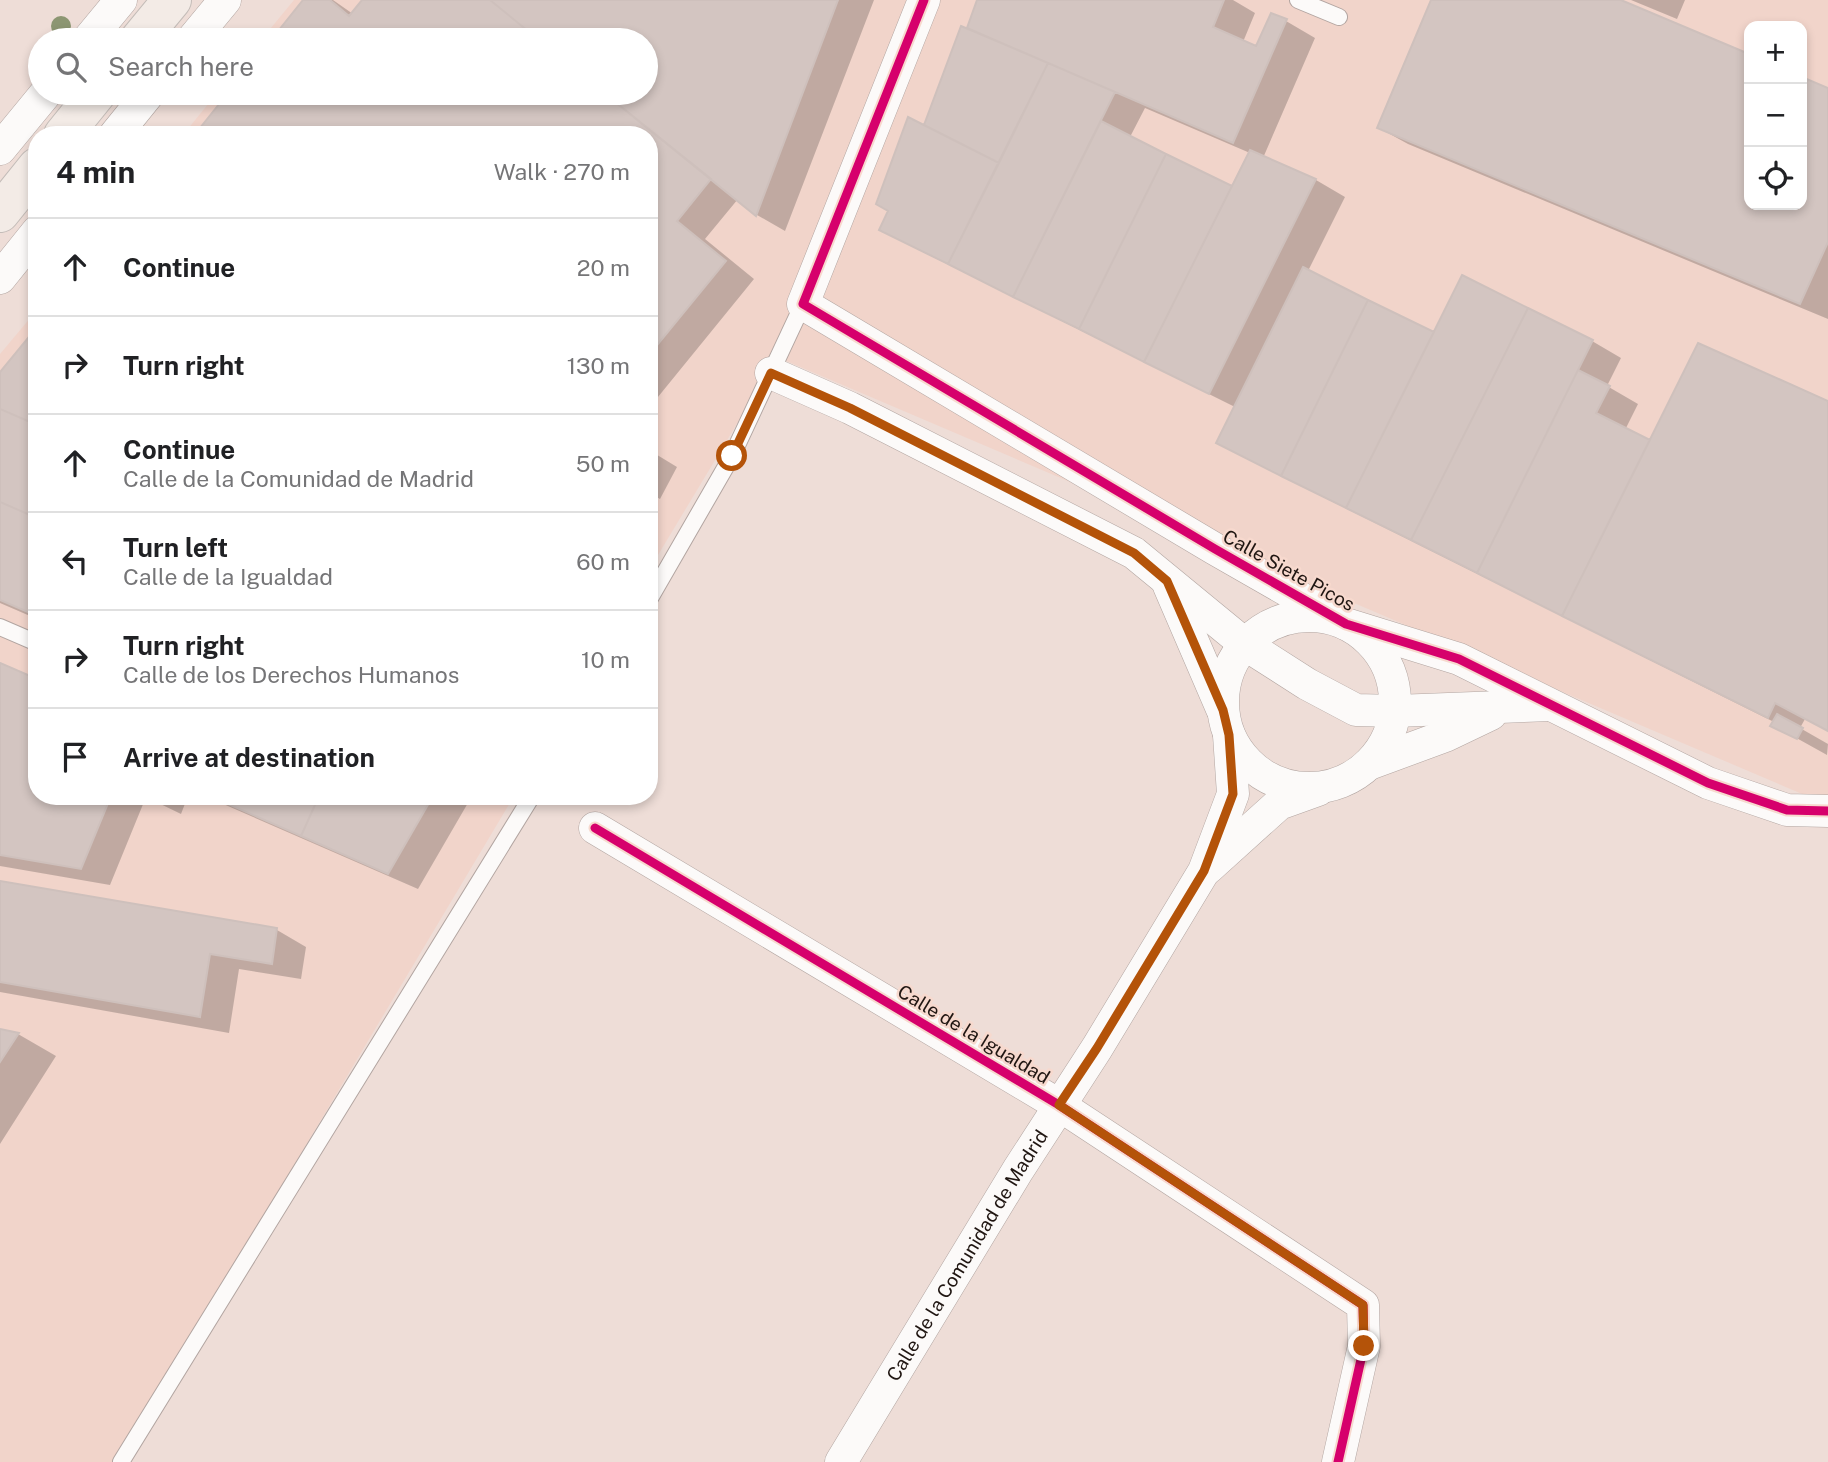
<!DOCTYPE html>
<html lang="en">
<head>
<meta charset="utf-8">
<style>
  body { margin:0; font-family:"Public Sans",sans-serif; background:#f2f2f2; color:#202124 }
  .controls { position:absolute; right:21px; top:21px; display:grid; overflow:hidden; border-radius:14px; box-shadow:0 4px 10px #0003 }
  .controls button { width:63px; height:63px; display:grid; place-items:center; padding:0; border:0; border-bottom:2px solid #e0e0e0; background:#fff; color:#202124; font:35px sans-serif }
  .stop { position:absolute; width:21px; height:21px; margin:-16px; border:5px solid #b45309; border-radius:50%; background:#fff }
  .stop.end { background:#b45309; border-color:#fff; box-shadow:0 2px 7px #0008 }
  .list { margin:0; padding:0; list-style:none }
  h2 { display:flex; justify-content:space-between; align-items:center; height:91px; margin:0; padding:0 28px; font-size:30px }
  h2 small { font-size:23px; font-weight:400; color:#757577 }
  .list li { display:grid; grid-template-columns:46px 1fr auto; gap:21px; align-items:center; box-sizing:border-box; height:98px; padding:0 28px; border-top:2px solid #e0e0e0 }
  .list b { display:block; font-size:26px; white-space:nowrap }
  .list p { margin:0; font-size:23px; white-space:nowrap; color:#757577 }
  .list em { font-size:23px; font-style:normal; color:#757577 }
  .icon { flex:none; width:38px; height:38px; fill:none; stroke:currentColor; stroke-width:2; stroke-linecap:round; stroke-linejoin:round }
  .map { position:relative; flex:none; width:1828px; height:1462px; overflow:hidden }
  .search { position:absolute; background:#fff; box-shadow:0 4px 10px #0003; left:28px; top:28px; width:630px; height:77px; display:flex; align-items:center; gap:18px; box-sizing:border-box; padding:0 24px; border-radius:38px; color:#757577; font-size:26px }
  .panel { position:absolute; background:#fff; box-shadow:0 4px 10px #0003; left:28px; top:126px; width:630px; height:679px; border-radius:28px }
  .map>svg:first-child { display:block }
  .built { fill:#f1d4ca; fill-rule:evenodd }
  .shadow { fill:#0003; fill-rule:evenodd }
  .building { fill:#d3c5c1; stroke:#cec0bc; stroke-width:2 }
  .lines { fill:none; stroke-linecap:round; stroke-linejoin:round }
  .lane-casing { stroke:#b2a5a1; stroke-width:18 }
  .street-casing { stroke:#b2a5a1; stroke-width:33 }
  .primary-casing { stroke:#c3bcb8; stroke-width:40 }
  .lane { stroke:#fcfaf9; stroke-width:16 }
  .street { stroke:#fcfaf9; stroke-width:32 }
  .primary { stroke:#f3ebe6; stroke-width:38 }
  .cycleway-casing { stroke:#f7d9ce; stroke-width:13 }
  .cycleway { stroke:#d6006c; stroke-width:9 }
  .tree { fill:#8c9672 }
  .route { stroke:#b45309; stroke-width:9 }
  .labels { text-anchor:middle; stroke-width:5; stroke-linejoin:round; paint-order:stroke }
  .street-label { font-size:19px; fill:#201612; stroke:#f7d9ce }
</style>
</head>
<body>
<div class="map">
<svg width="1828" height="1462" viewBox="0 0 1828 1462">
  <rect width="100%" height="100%" fill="#eeddd7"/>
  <path class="built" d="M294 0H1828V805L777 357 649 570V135H183L217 93H646V40H261ZM1749 26H1802V205H1749Z
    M37 310V796H514L117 1462H0V354Z"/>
  <path class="shadow" d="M305 0H333L353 14 364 0H874L785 231 757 215 738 199 705 239 754 279 649 408V135L198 132 230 93H646V40H273Z
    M979 0H1233L1255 13 1243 42 1257 48 1286 21 1315 38 1263 158 1316 180 1345 197 1308 271 1435 335 1592 341 1621 358 1607 386 1638 404 1625 430 1651 442 1828 403V731L1805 719 1800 728 1828 744 1827 755 1773 725 1774 722 1247 459 1235 407 911 246 881 229 925 128 962 28 968 30ZM1145 108 1250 153 1232 189 1130 137Z
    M1433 0H1616L1749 56V205H1802V79L1828 90V319L1408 144 1379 128Z
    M1631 0H1685L1677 19Z
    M37 331V619L0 603V375Z
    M649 450 677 467 660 499 649 493Z
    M0 664 37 796H188L181 814 146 797 110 885 0 866Z
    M205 796H472L418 889Z
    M0 882 277 930 306 947 301 979 239 969 229 1033 0 992Z
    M0 1031 18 1034 56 1056 0 1144Z"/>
  <path class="building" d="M303 0H330L349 16 362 0H490L539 40H271Z
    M490 0H838L756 216 604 93H646V40H539Z
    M977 0H1224L1213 27 1256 46 1271 13 1287 19 1233 143 967 28Z
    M1431 0H1621L1749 54V205H1802V77L1828 88V242L1800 304 1377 128Z
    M961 26 1048 63 999 163 924 125Z
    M1048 63 1115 92 1013 297 948 264Z
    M228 93H604L711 179 677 221 726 261 649 355V135H199L196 133Z
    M908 117 999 163 948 264 879 230 888 211 876 204Z
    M1101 121 1166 154 1079 329 1013 297Z
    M1250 150 1316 179 1209 394 1144 362Z
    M1166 154 1232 186 1144 362 1079 329Z
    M1303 267 1368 300 1281 476 1216 443Z
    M1462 275 1528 308 1411 540 1346 508Z
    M1368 300 1434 332 1346 508 1281 476Z
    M1528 308 1593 340 1477 573 1411 540Z
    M37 327V425L0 409V372Z
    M1698 343 1828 401V731L1775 703 1768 718 1562 616Z
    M1578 370 1610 386 1596 413 1650 440 1562 616 1477 573Z
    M0 409 37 425V518L0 502Z
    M0 502 37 518V616L0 600Z
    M0 663 37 679V796H111L81 869 0 855Z
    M1777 714 1803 728 1797 739 1770 726Z
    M210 796H319L301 836Z
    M319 796H433L388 874 301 836Z
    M0 881 277 928 272 964 210 954 200 1017 0 982Z
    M0 1029 19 1033 0 1062Z"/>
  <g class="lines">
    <g class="lane-casing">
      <path id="lane" d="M1298 0 1339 17
        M649 600 732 456 803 304
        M0 627 37 643
        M121 1462 532 796"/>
    </g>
    <g class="street-casing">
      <g id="street">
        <path d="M924 0 803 304 1215 549 1346 624 1459 659 1708 783 1787 810 1828 811"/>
        <path d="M88 40 121 0"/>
        <path d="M192 40 225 0"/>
        <path d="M115 135 149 93"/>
        <path d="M0 149 46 93"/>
        <path d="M0 278 37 232"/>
        <path d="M771 373 850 408 1134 553 1246 645 1307 684 1356 710 1396 711 1550 705"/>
        <path d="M1169 586 1222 709"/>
        <circle cx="1309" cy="702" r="86"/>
        <path d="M1369 764 1445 736 1491 714"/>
        <path d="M595 828 1059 1105 1363 1305 1364 1346 1338 1462"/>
        <path d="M1208 868 1279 804 1318 790"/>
        <path id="s1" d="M841 1462 1018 1170 1097 1048 1204 871 1233 794 1229 735"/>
      </g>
    </g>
    <g class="primary-casing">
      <path id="primary" d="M139 40 172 0
        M63 135 97 93
        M0 213 37 167"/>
    </g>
    <use href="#lane" class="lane"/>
    <use href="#street" class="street"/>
    <use href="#primary" class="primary"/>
    <g class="cycleway-casing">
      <path id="cycleway" d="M924 0 803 304 1215 549 1346 624 1459 659 1708 783 1787 810 1828 811
        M595 828 1059 1105 1363 1305 1364 1346 1338 1462"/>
    </g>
    <use href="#cycleway" class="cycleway"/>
  </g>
  <circle class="tree" cx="61" cy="26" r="10"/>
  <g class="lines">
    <path class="route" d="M732 456 771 373 850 408 1134 553 1167 581 1223 710 1229 735 1233 794 1204 871 1097 1048 1059 1105 1363 1305 1364 1346"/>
  </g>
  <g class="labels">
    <g class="street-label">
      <text transform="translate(1289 570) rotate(29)" y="7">Calle Siete Picos</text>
      <text transform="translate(974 1034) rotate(31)" y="7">Calle de la Igualdad</text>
      <text dy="7" stroke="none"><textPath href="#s1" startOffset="242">Calle de la Comunidad de Madrid</textPath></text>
    </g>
  </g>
</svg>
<div class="controls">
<button>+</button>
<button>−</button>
<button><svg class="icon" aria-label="locate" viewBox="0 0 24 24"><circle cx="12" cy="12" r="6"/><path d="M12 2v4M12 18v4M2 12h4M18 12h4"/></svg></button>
</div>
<div class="stop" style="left:732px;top:456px"></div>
<div class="stop end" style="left:1364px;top:1346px"></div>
<div class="search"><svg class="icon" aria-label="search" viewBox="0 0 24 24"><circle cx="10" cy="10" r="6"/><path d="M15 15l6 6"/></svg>Search here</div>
<section class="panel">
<h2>4 min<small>Walk · 270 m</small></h2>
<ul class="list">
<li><svg class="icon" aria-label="ahead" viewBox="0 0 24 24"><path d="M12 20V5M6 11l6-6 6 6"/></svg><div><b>Continue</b></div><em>20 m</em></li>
<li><svg class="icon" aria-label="right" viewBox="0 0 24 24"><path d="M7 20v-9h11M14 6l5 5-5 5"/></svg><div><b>Turn right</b></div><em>130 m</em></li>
<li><svg class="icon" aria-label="ahead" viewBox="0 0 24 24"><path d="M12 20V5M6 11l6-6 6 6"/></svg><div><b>Continue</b><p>Calle de la Comunidad de Madrid</p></div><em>50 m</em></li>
<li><svg class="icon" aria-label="left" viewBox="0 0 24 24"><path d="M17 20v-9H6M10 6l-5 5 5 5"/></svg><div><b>Turn left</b><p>Calle de la Igualdad</p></div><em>60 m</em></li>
<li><svg class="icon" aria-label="right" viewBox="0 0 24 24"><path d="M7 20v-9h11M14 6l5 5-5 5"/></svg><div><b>Turn right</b><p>Calle de los Derechos Humanos</p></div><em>10 m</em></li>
<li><svg class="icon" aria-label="arrive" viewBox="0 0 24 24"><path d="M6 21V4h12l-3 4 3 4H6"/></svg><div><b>Arrive at destination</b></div></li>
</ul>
</section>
</div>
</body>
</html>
